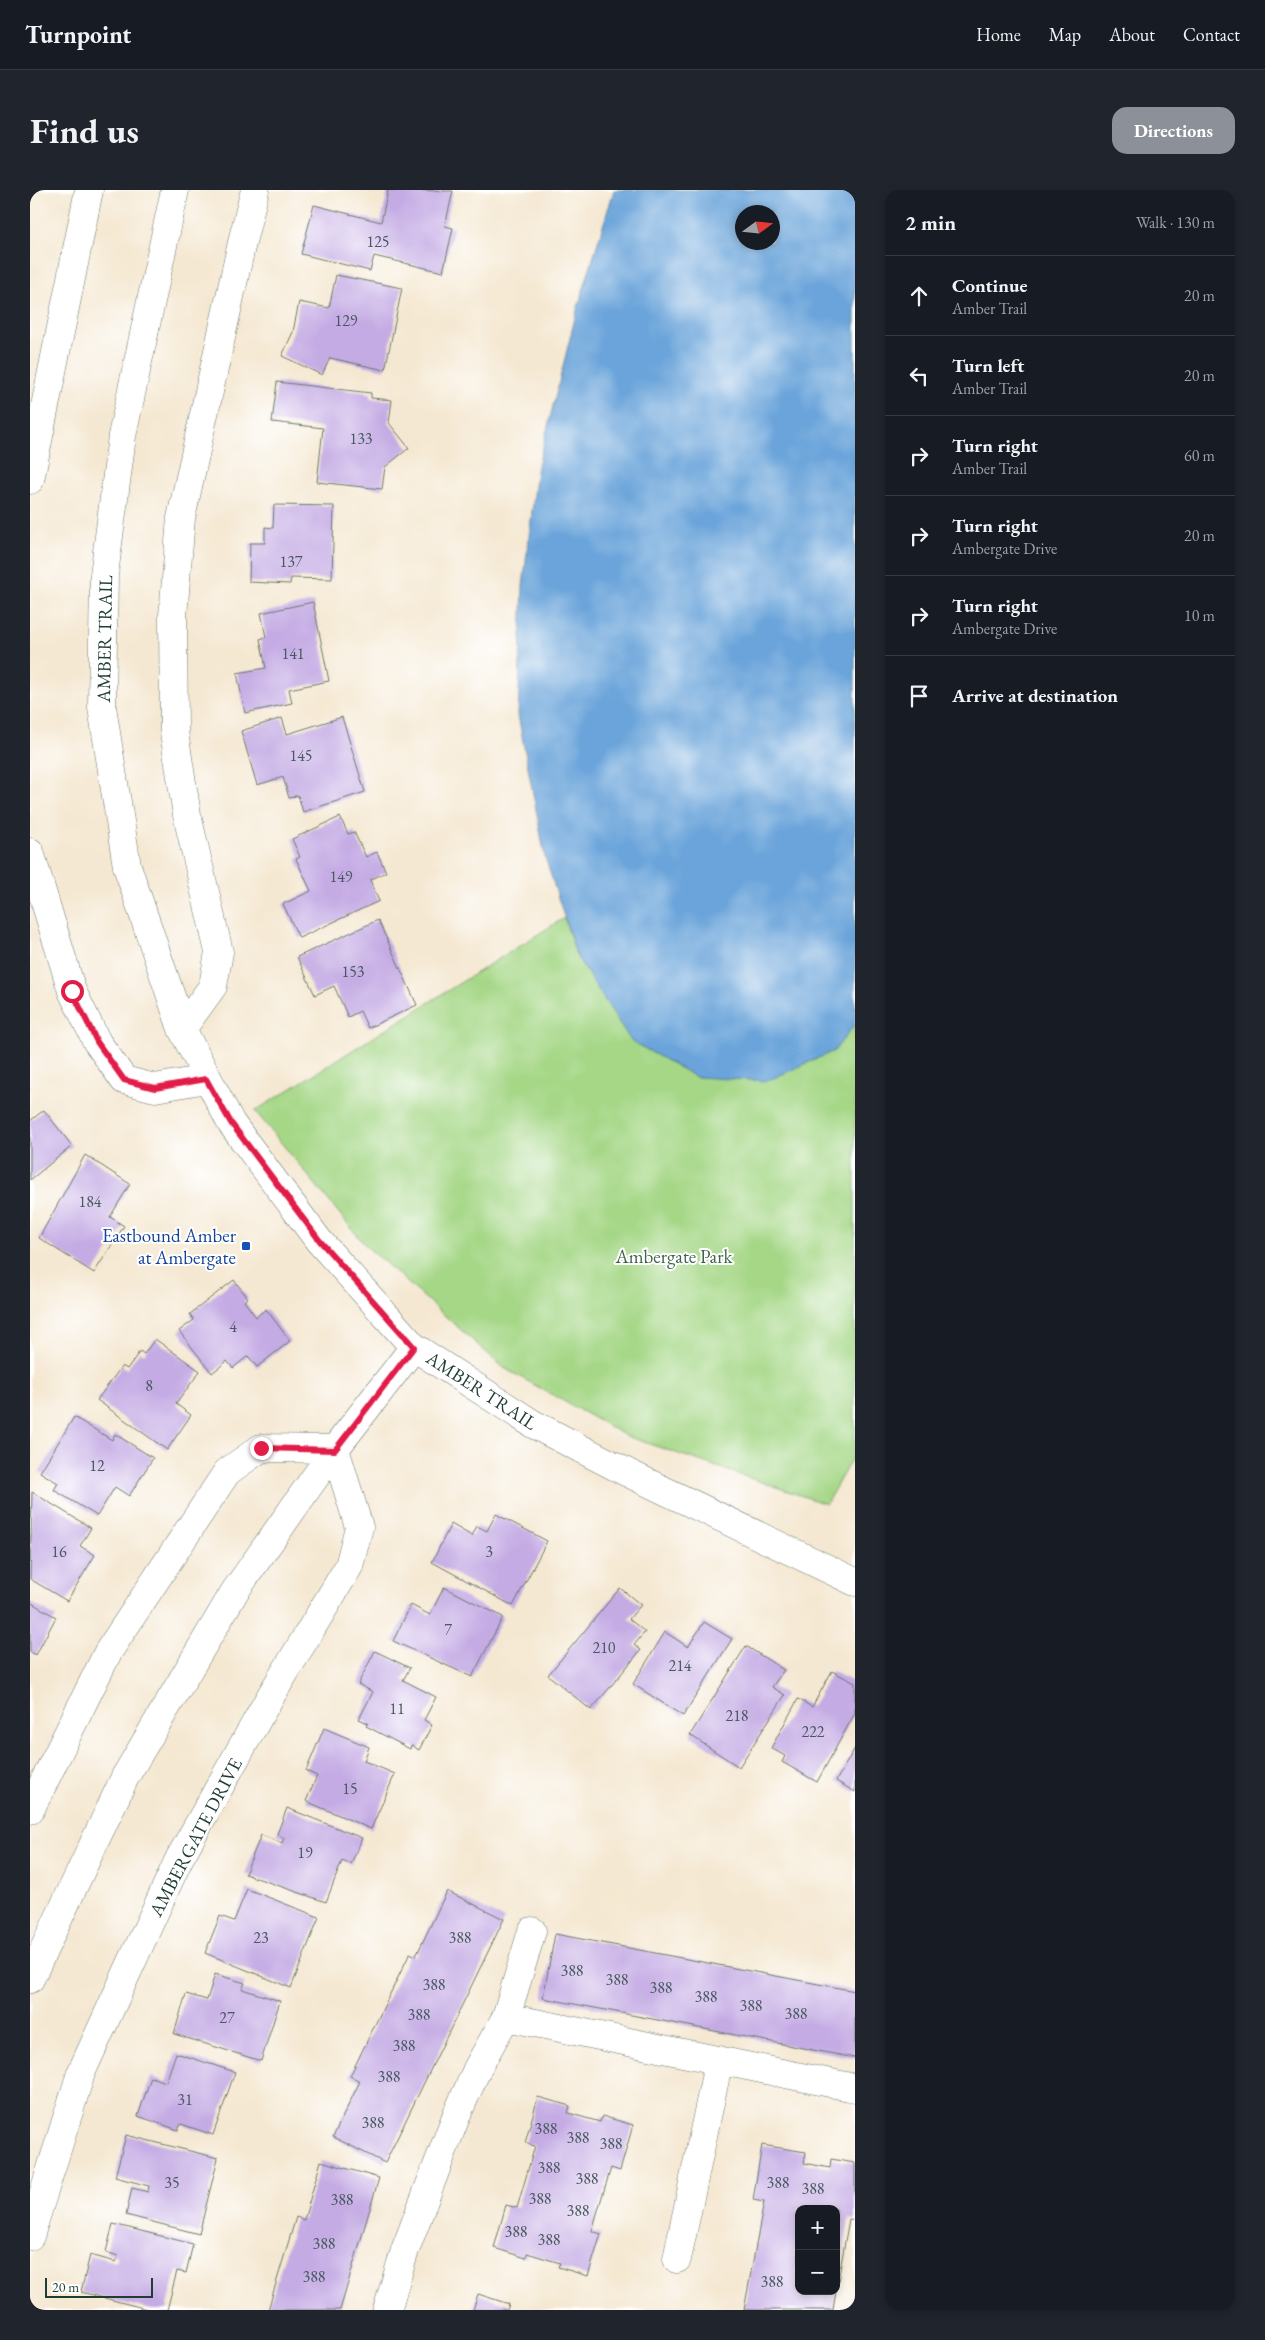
<!DOCTYPE html>
<html lang="en">
<head>
<meta charset="utf-8">
<style>
  body { margin:0; font-family:"EB Garamond",serif; background:#20242c; color:#f1f3f6 }
  .controls { position:absolute; right:15px; bottom:15px; display:grid; overflow:hidden; border-radius:10px; box-shadow:0 2px 8px #0003 }
  .controls button { width:45px; height:45px; display:grid; place-items:center; padding:0; border:0; border-bottom:1px solid #363941; background:#171b24; color:#f1f3f6; font:25px sans-serif }
  .compass { position:absolute; left:705px; top:15px; width:45px; height:45px; border-radius:50%; background:#171b24; box-shadow:0 2px 8px #0003; rotate:75deg }
  .scale { position:absolute; left:15px; bottom:12px; width:108px; box-sizing:border-box; padding-left:5px; border:2px solid #1f3d34; border-top:0; font-size:14px; line-height:18px; white-space:nowrap; color:#1f3d34; -webkit-text-stroke:4px #fff; paint-order:stroke }
  .stop { position:absolute; width:15px; height:15px; margin:-11px; border:4px solid #e11d48; border-radius:50%; background:#fff }
  .stop.end { background:#e11d48; border-color:#fff; box-shadow:0 1px 5px #0008 }
  .list { margin:0; padding:0; list-style:none }
  h2 { display:flex; justify-content:space-between; align-items:center; height:65px; margin:0; padding:0 20px; font-size:21px }
  h2 small { font-size:16px; font-weight:400; color:#9ea1a6 }
  .list li { display:grid; grid-template-columns:32px 1fr auto; gap:15px; align-items:center; box-sizing:border-box; height:80px; padding:0 20px; border-top:1px solid #363941 }
  .list b { display:block; font-size:19px; white-space:nowrap }
  .list p { margin:0; font-size:16px; white-space:nowrap; color:#9ea1a6 }
  .list em { font-size:16px; font-style:normal; color:#9ea1a6 }
  .icon { flex:none; width:28px; height:28px; fill:none; stroke:currentColor; stroke-width:2; stroke-linecap:round; stroke-linejoin:round }
  .map { position:relative; flex:none; width:825px; height:2120px; overflow:hidden; border-radius:15px }
  header { display:flex; align-items:center; gap:30px; box-sizing:border-box; height:70px; padding:0 25px; background:#171b24; border-bottom:1px solid #363941 }
  header strong { font-size:24px }
  nav { display:flex; gap:28px; margin-inline-start:auto; font-size:18px }
  .intro { display:flex; align-items:center; justify-content:space-between; box-sizing:border-box; height:120px; padding:0 30px }
  h1 { margin:0; font-size:35px }
  .button { padding:12px 22px; border-radius:15px; background:#8c9099; color:#fff; font-size:18px; font-weight:700 }
  main { display:flex; gap:30px; padding:0 30px }
  aside { flex:1; background:#171b24; border-radius:15px; box-shadow:0 2px 8px #0003 }
  .map>svg:first-child { display:block }
  .green { fill:#a5d786; stroke:#628a5d }
  .water { fill:#6ba4da; stroke:#457087; fill-rule:evenodd }
  .building { fill:#c4abe4 }
  .lines { fill:none; stroke-linecap:round; stroke-linejoin:round }
  .minor-casing { stroke:#6a796b; stroke-width:29 }
  .minor { stroke:#fff; stroke-width:28 }
  .route { stroke:#e11d48; stroke-width:6 }
  .transit-dot { fill:#1a4fb4; stroke:#fff; stroke-width:2 }
  .labels { text-anchor:middle; stroke-width:4; stroke-linejoin:round; paint-order:stroke }
  .number-label { font-size:16px; fill:#485860 }
  .street-label { font-size:19px; fill:#1f3d34; stroke:#fff }
  .transit-label { font-size:19px; fill:#164399; stroke:#fff; text-anchor:end }
  .park-label { font-size:19px; fill:#406448; stroke:#fff }
</style>
</head>
<body>
<header>
<strong>Turnpoint</strong>
<nav><a>Home</a><a>Map</a><a>About</a><a>Contact</a></nav>
</header>
<div class="intro"><h1>Find us</h1><a class="button">Directions</a></div>
<main>
<div class="map">
<svg width="825" height="2120" viewBox="0 0 825 2120">
  <rect width="100%" height="100%" fill="#fff"/>
  <filter id="ink" filterUnits="userSpaceOnUse"><feTurbulence type="fractalNoise" baseFrequency=".02" numOctaves="2"/><feDisplacementMap in="SourceGraphic" scale="10" xChannelSelector="R" yChannelSelector="G"/><feConvolveMatrix kernelMatrix="1 2 1 2 8 2 1 2 1" color-interpolation-filters="sRGB"/></filter>
  <filter id="wash" filterUnits="userSpaceOnUse"><feTurbulence type="fractalNoise" baseFrequency=".0096" numOctaves="4" result="noise"/><feDisplacementMap in="SourceGraphic" scale="20" xChannelSelector="R" yChannelSelector="G"/><feGaussianBlur stdDeviation="1.12" result="paint"/><feColorMatrix in="noise" values="0 0 0 0 0 0 0 0 0 0 0 0 0 0 0 0 0 1.4 0 .05"/><feComposite in="paint" operator="in"/></filter>
  <g filter="url(#wash)">
    <rect width="100%" height="100%" fill="#f5e8d2"/>
    <path class="green" d="M534 728 547 767 804 861 825 834V1263L796 1314 596 1246 474 1178 336 1056 225 921Z"/>
    <path class="water" d="M584 0H825V834L804 861 737 891 666 887 601 851 547 767 515 667 488 525 493 396 507 280 547 120ZM712 22H742V52H712Z"/>
    <g id="blocks">
      <path class="building" d="M358 0 423 1 415 36 423 38 413 82 344 66 340 81 271 64 284 15 351 32Z
        M306 85 372 98 355 180 300 168 292 185 252 166 263 142 269 112 299 118Z
        M247 192 341 203V208L362 210 359 233 379 258 355 277 352 299 287 292 293 238 242 232Z
        M244 315 304 316 302 389 261 388 260 394 219 392 220 353H235V337L243 338Z
        M283 412 299 491 259 499 262 513 215 523 207 483 236 478 230 449 236 447 231 423Z
        M312 527 335 602 273 622 268 605 259 608 253 587 227 595 211 541 252 528 257 544Z
        M310 627 318 644 324 642 336 667 347 662 356 682 340 690 349 711 269 748 253 714 281 701 266 669 270 667 262 649Z
        M348 730 387 815 338 838 330 821 318 827 304 796 285 805 267 767Z
        M14 920 42 956 0 990V931Z
        M55 965 100 994 80 1027 94 1036 64 1083 9 1048Z
        M204 1090 218 1108 214 1111 226 1127 236 1119 260 1151 227 1177 218 1166 203 1178 197 1171 182 1183 149 1141 164 1130 160 1124Z
        M125 1149 170 1181 146 1214 161 1225 137 1260 67 1210 92 1176 97 1179 110 1161 114 1164Z
        M44 1227 82 1250 85 1244 123 1268 99 1306 85 1297 67 1326 24 1300 28 1293 10 1282Z
        M2 1302 61 1338 50 1356 65 1365 37 1411 0 1389Z
        M466 1324 517 1351 483 1416 402 1372 421 1334 442 1346 447 1336 457 1341Z
        M414 1397 473 1427 442 1487 363 1451 381 1415 400 1425Z
        M590 1398 611 1415 599 1429 615 1442 604 1455 611 1460 561 1520 518 1485Z
        M0 1412 26 1427 6 1465 0 1462Z
        M674 1432 702 1449 653 1526 603 1494 635 1442 658 1457Z
        M716 1456 754 1480 742 1497 755 1505 709 1577 660 1545Z
        M345 1461 380 1478 373 1490 406 1507 394 1530 402 1535 389 1560 381 1555 380 1559 336 1536 338 1533 329 1529 343 1502 328 1494Z
        M802 1481 825 1493V1523L787 1592 752 1572 755 1566 741 1558 768 1509 782 1517Z
        M294 1538 339 1557 334 1571 365 1584 341 1639 276 1611 287 1586 276 1581Z
        M825 1558V1602L806 1591Z
        M257 1618 332 1648 321 1674 312 1671 296 1712 215 1684 231 1645 252 1653 254 1648 247 1644Z
        M217 1699 289 1727 261 1798 175 1763 190 1726 204 1731Z
        M417 1701 474 1729 355 1973 303 1947 330 1891 320 1886 380 1763 386 1766Z
        M525 1744 825 1801V1868L513 1808Z
        M185 1784 215 1793 212 1799 250 1811 231 1871 144 1844 156 1804 177 1810Z
        M146 1863 205 1882 183 1945 151 1934 148 1940 108 1926 121 1887 136 1892Z
        M508 1907 540 1916 538 1923 570 1932 572 1926 603 1935 590 1981 581 1978 571 2010 562 2041 571 2044 558 2086 528 2077 530 2073 497 2063 496 2068 464 2058 476 2015 487 2018 505 1956 495 1953Z
        M96 1945 188 1968 169 2044 96 2025 102 1998 118 2002 119 1996 85 1987Z
        M732 1955 776 1962 774 1973 800 1978 801 1969 825 1973V2030L819 2029 807 2097 806 2019H769V2101H806L803 2120H714L734 2012 723 2010Z
        M291 1971 349 1988 310 2120H238L266 2027 274 2030Z
        M83 2034 163 2054 156 2083 147 2081 137 2120H121L51 2102 60 2065 86 2072 88 2066 76 2062Z
        M448 2104 479 2114 477 2120H443Z"/>
    </g>
  </g>
  <g filter="url(#ink)">
    <use href="#blocks" fill-opacity="0" stroke="#6a796b" stroke-width="1"/>
    <g class="lines">
      <g class="minor-casing">
        <path id="minor" d="M145 0 92 246 74 385 72 517 97 676 152 839 201 933 289 1051 384 1157 503 1234 598 1283 825 1392
          M0 290 59 0
          M0 662 42 801 67 852 94 890 125 898 176 889
          M152 839 183 796 189 762 157 625 144 542 143 426 151 328 213 48 225 0
          M0 1620 78 1462 197 1282 231 1258 305 1259 329 1337 319 1376 240 1507 149 1669 51 1883 0 2046
          M0 1789 95 1587 205 1401 305 1259 384 1157
          M476 1827 502 1741
          M647 2069 689 1870
          M357 2120 375 2060 427 1924 448 1877 476 1827 825 1898"/>
      </g>
      <use href="#minor" class="minor"/>
    </g>
  </g>
  <g class="lines" filter="url(#ink)">
    <path class="route" d="M42 801 67 852 94 890 125 898 176 889 201 933 290 1051 384 1157 305 1260 231 1258"/>
  </g>
  <rect class="transit-dot" x="211" y="1051" width="10" height="10" rx="2.5"/>
  <g class="labels">
    <g class="number-label">
      <text x="348" y="57">125</text>
      <text x="316" y="136">129</text>
      <text x="331" y="254">133</text>
      <text x="261" y="377">137</text>
      <text x="263" y="469">141</text>
      <text x="271" y="571">145</text>
      <text x="311" y="692">149</text>
      <text x="323" y="787">153</text>
      <text x="60" y="1017">184</text>
      <text x="203" y="1142">4</text>
      <text x="119" y="1201">8</text>
      <text x="67" y="1281">12</text>
      <text x="29" y="1367">16</text>
      <text x="459" y="1367">3</text>
      <text x="418" y="1445">7</text>
      <text x="574" y="1463">210</text>
      <text x="650" y="1481">214</text>
      <text x="367" y="1524">11</text>
      <text x="707" y="1531">218</text>
      <text x="783" y="1547">222</text>
      <text x="320" y="1604">15</text>
      <text x="275" y="1668">19</text>
      <text x="231" y="1753">23</text>
      <text x="430" y="1753">388</text>
      <text x="542" y="1786">388</text>
      <text x="587" y="1795">388</text>
      <text x="404" y="1800">388</text>
      <text x="631" y="1803">388</text>
      <text x="676" y="1812">388</text>
      <text x="721" y="1821">388</text>
      <text x="766" y="1829">388</text>
      <text x="389" y="1830">388</text>
      <text x="197" y="1833">27</text>
      <text x="374" y="1861">388</text>
      <text x="359" y="1892">388</text>
      <text x="155" y="1915">31</text>
      <text x="343" y="1938">388</text>
      <text x="516" y="1944">388</text>
      <text x="548" y="1953">388</text>
      <text x="581" y="1959">388</text>
      <text x="519" y="1983">388</text>
      <text x="557" y="1994">388</text>
      <text x="142" y="1998">35</text>
      <text x="748" y="1998">388</text>
      <text x="783" y="2004">388</text>
      <text x="510" y="2014">388</text>
      <text x="312" y="2015">388</text>
      <text x="548" y="2026">388</text>
      <text x="486" y="2047">388</text>
      <text x="519" y="2055">388</text>
      <text x="294" y="2059">388</text>
      <text x="284" y="2092">388</text>
      <text x="742" y="2097">388</text>
    </g>
    <g class="street-label">
      <text transform="translate(74 449) rotate(-89)" y="7">AMBER TRAIL</text>
      <text transform="translate(452 1200) rotate(33)" y="7">AMBER TRAIL</text>
      <text transform="translate(165 1647) rotate(-62)" y="7">AMBERGATE DRIVE</text>
    </g>
    <g class="transit-label">
      <text x="206" y="1052">Eastbound Amber<tspan x="206" dy="22">at Ambergate</tspan></text>
    </g>
    <g class="park-label">
      <text x="644" y="1073">Ambergate Park</text>
    </g>
  </g>
</svg>
<div class="controls">
<button>+</button>
<button>−</button>
</div>
<svg class="compass" viewBox="-18 -18 36 36"><path d="M0-13l5 13h-10z" fill="#e53935"/><path d="M0 13l5-13h-10z" fill="#9ea1a6"/></svg>
<div class="scale">20 m</div>
<div class="stop" style="left:42px;top:801px"></div>
<div class="stop end" style="left:231px;top:1258px"></div>
</div>
<aside>
<h2>2 min<small>Walk · 130 m</small></h2>
<ul class="list">
<li><svg class="icon" aria-label="ahead" viewBox="0 0 24 24"><path d="M12 20V5M6 11l6-6 6 6"/></svg><div><b>Continue</b><p>Amber Trail</p></div><em>20 m</em></li>
<li><svg class="icon" aria-label="left" viewBox="0 0 24 24"><path d="M17 20v-9H6M10 6l-5 5 5 5"/></svg><div><b>Turn left</b><p>Amber Trail</p></div><em>20 m</em></li>
<li><svg class="icon" aria-label="right" viewBox="0 0 24 24"><path d="M7 20v-9h11M14 6l5 5-5 5"/></svg><div><b>Turn right</b><p>Amber Trail</p></div><em>60 m</em></li>
<li><svg class="icon" aria-label="right" viewBox="0 0 24 24"><path d="M7 20v-9h11M14 6l5 5-5 5"/></svg><div><b>Turn right</b><p>Ambergate Drive</p></div><em>20 m</em></li>
<li><svg class="icon" aria-label="right" viewBox="0 0 24 24"><path d="M7 20v-9h11M14 6l5 5-5 5"/></svg><div><b>Turn right</b><p>Ambergate Drive</p></div><em>10 m</em></li>
<li><svg class="icon" aria-label="arrive" viewBox="0 0 24 24"><path d="M6 21V4h12l-3 4 3 4H6"/></svg><div><b>Arrive at destination</b></div></li>
</ul>
</aside>
</main>
</body>
</html>
